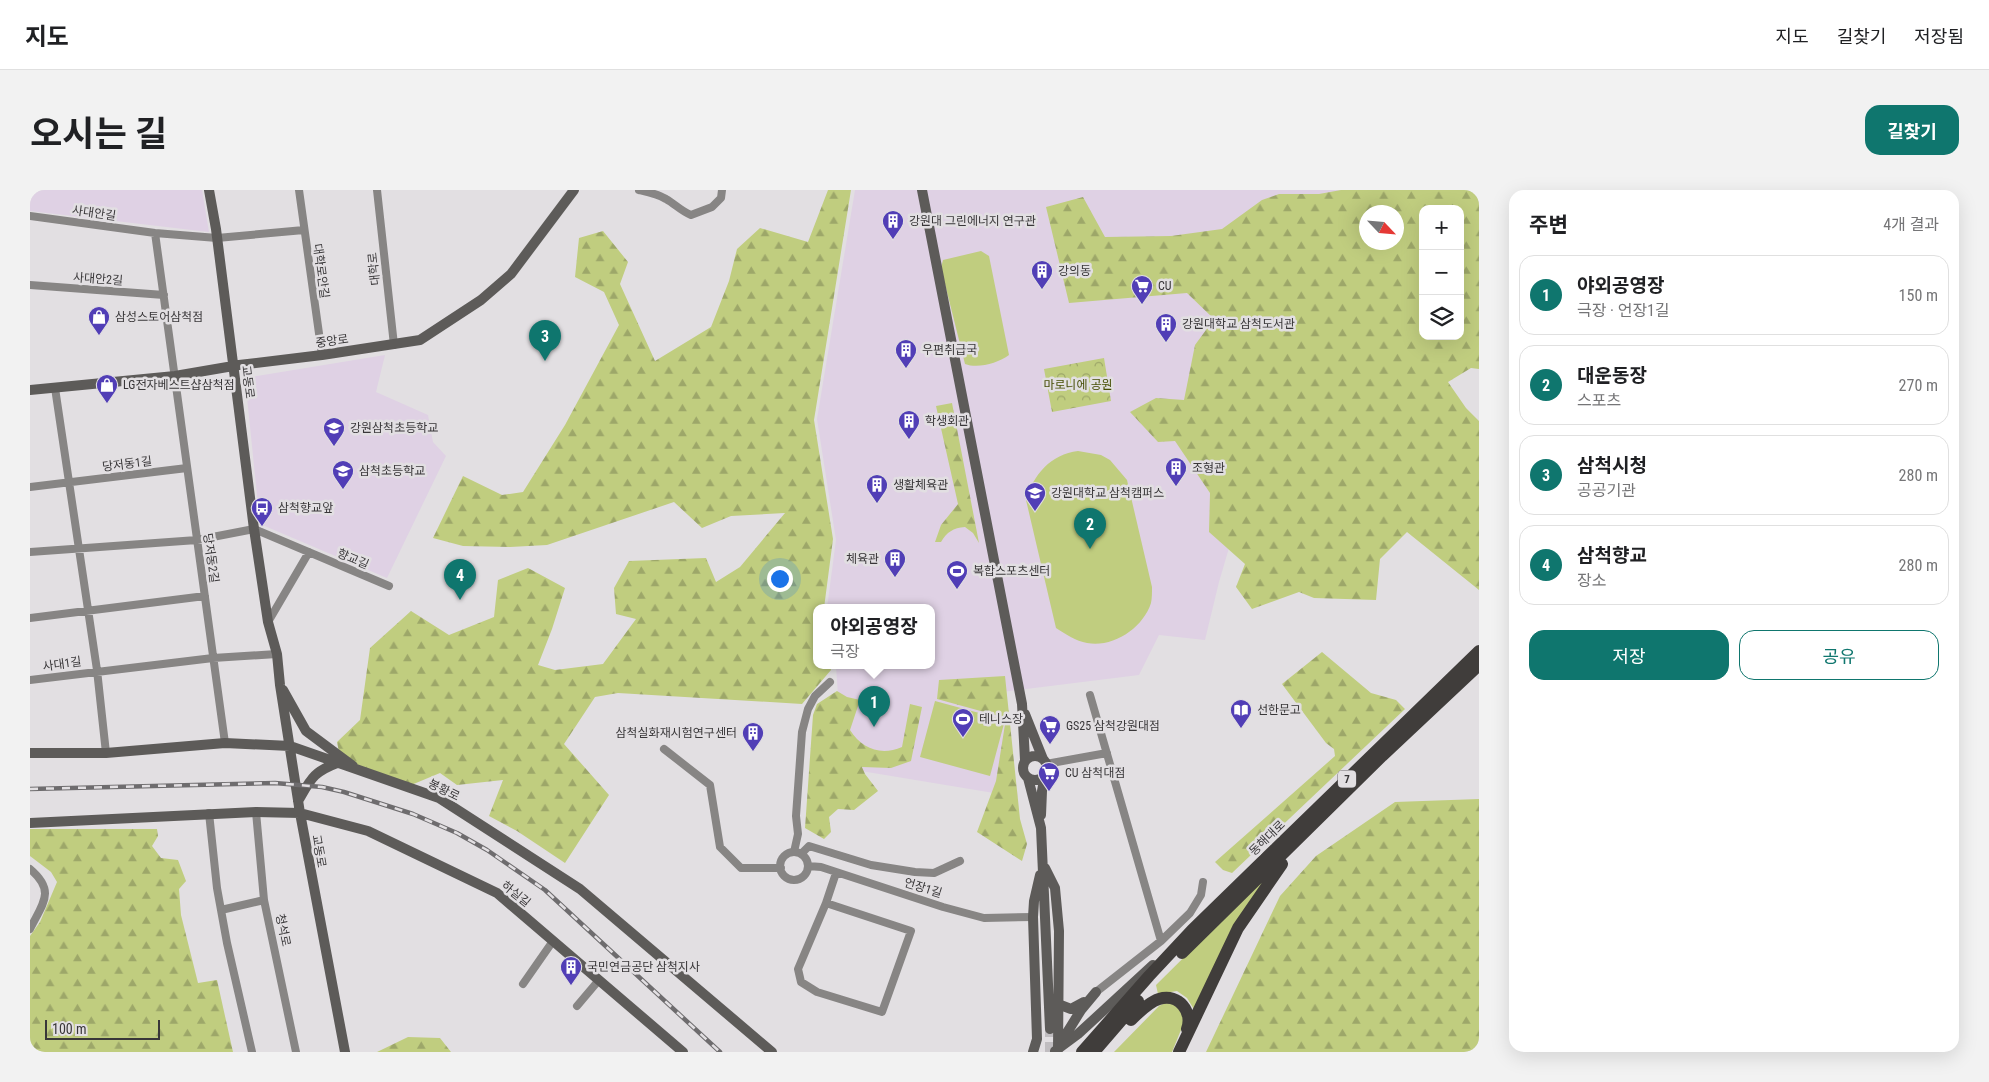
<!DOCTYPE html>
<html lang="ko">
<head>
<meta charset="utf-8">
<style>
  body { margin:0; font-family:"Roboto Condensed","Noto Sans KR",sans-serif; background:#f2f2f2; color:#202124 }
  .controls { position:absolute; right:15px; top:15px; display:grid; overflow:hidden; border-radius:10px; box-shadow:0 5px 20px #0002 }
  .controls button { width:45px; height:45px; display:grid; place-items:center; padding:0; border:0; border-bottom:1px solid #e0e0e0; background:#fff; color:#202124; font:25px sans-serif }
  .compass { position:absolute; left:1329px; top:15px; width:45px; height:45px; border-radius:50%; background:#fff; box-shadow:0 5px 20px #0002; rotate:116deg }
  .scale { position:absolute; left:15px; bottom:12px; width:115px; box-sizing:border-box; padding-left:5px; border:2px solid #393739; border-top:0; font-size:14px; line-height:18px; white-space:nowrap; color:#393739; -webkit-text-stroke:4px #e2dfe2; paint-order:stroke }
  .you { position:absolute; left:749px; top:388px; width:18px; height:18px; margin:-12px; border:4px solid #fff; border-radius:50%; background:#1a73e8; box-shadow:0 0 0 8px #1a73e833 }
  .badge { display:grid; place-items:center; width:32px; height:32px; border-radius:50%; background:#0f766e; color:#fff; font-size:16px; font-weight:700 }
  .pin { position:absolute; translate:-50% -41px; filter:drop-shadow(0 1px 2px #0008) }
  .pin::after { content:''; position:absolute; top:26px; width:18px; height:15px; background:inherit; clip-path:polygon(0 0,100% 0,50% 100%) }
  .popup { position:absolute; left:783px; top:414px; width:122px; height:65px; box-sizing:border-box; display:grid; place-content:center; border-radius:10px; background:#fff; filter:drop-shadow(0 1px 4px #0005); font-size:16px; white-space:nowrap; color:#757577 }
  .popup b { font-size:19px; color:#202124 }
  .popup::after { content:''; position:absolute; left:50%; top:100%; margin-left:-10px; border:10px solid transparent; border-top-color:#fff }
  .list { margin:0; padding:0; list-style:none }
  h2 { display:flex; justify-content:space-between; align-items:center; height:65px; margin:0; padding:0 20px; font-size:21px }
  h2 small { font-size:16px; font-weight:400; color:#757577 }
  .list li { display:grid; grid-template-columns:32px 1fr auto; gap:15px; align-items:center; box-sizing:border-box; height:80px; margin:0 10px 10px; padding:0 10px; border:1px solid #e0e0e0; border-radius:15px }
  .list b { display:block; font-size:19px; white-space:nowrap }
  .list p { margin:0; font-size:16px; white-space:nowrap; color:#757577 }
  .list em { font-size:16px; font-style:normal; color:#757577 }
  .actions { display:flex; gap:10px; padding:15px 20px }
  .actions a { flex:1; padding:11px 0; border:1px solid #0f766e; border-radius:15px; text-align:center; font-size:18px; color:#0f766e }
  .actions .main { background:#0f766e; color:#fff }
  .icon { flex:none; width:28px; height:28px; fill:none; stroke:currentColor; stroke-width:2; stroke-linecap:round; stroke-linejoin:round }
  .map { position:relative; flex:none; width:1449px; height:862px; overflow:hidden; border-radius:15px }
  header { display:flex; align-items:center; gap:30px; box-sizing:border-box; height:70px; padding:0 25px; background:#fff; border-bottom:1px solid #e0e0e0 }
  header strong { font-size:24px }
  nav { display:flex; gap:28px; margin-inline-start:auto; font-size:18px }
  .intro { display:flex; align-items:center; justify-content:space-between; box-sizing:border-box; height:120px; padding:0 30px }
  h1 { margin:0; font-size:35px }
  .button { padding:12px 22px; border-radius:15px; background:#0f766e; color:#fff; font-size:18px; font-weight:700 }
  main { display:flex; gap:30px; padding:0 30px }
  aside { flex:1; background:#fff; border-radius:15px; box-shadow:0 5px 20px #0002 }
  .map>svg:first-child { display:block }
  .education { fill:#dfd1e4 }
  .grass { fill:#c0cd7f }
  .forest { fill:url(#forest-firs); fill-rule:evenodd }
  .park { fill:url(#park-crowns) }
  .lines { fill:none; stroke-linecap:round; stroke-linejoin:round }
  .secondary-tunnel { stroke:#c0bdc0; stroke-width:10; stroke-dasharray:10 5; stroke-linecap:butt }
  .street { stroke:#878584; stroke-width:8 }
  .secondary { stroke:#5d5b59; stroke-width:10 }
  .primary { stroke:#403d3b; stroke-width:12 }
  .rail-casing { stroke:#6e6c6e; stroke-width:4.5 }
  .rail { stroke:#e2dfe2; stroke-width:2.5; stroke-dasharray:8; stroke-linecap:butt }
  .labels { text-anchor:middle; stroke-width:5; stroke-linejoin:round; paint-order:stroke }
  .shield { fill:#e2dfe2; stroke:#6c696c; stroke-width:1 }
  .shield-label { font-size:11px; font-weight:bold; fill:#393739 }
  .street-label { font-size:12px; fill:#393739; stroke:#e2dfe2 }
  .poi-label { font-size:12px; fill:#393739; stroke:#e2dfe2; text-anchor:start }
  .park-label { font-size:12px; fill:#474f06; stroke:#e2dfe2 }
</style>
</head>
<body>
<header>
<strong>지도</strong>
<nav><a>지도</a><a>길찾기</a><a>저장됨</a></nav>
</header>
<div class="intro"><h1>오시는 길</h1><a class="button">길찾기</a></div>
<main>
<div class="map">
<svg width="1449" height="862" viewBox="0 0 1449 862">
  <defs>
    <pattern id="forest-firs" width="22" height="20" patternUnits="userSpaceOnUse" patternTransform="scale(1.25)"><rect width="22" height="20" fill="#c0cd7f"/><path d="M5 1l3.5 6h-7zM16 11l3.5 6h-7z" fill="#9da769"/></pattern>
    <pattern id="park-crowns" width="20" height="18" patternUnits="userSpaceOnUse" patternTransform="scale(1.25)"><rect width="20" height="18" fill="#c0cd7f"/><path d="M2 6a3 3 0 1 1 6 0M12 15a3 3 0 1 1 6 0" fill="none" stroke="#9da769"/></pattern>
  </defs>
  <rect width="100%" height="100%" fill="#e2dfe2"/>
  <path class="education" d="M0 0H172L179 42 0 21Z
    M825 0H1368L1295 30 1189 392 1175 450 1129 445 1109 485 972 502 988 607 813 578 806 476H902V418H797L806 350 787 229Z
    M355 165 346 202 398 225 403 252 416 266 357 388 230 334 215 188Z"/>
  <path class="grass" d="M951 61 959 66 979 165C968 173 948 179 935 174L911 78 913 70Z
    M1048 261 1071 265 1080 270 1097 290 1122 397C1122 403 1122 408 1121 413 1113 438 1083 458 1057 453 1046 451 1035 444 1026 438L996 310C1003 285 1021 264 1048 261Z
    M905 511 975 530 960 586 890 567Z
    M1233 689 1235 692 1165 821 1157 808 1147 801 1128 804 1126 795Z
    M1137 812 1146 813 1155 830 1142 862H1084L1129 816Z"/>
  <path class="forest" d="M798 0H821L784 230 803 349 794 418H786V476H800L801 480 772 514 588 503 565 507 534 554 579 605 535 673 487 641 459 626 473 590 427 595 410 583 374 598 310 567 307 552 330 530 340 458 381 421 419 445 464 427 468 390 498 378 535 398 522 439 508 475 525 480 573 474 606 429 586 424 584 398 599 371 676 368 686 392 710 377 755 323 701 326 672 338 644 312 517 355 480 357 433 356 403 348 433 286 472 305 493 302 535 235 589 135 574 102 545 87 549 48 573 41 598 72 590 94 625 171 681 137 699 91 707 59 730 38 778 52Z
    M1311 0H1449V179L1441 178 1418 192 1436 218 1449 231V400L1377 342 1350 369 1346 410 1284 408 1269 402 1222 419 1206 397 1215 374 1179 342 1180 303 1145 251 1128 252 1100 222 1126 208 1154 210 1165 155 1184 129 1157 103 1039 113 1016 17 1053 7 1075 47 1141 46 1192 39 1232 10 1249 4H1289ZM1393 19H1430V146H1393ZM1336 22H1366V52H1336Z
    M922 213 949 353 943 343 935 337C923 338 917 342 911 352H905L911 335 928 314 906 216Z
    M1292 462 1341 503 1366 510 1375 519 1202 683 1193 680 1185 672 1305 566 1304 559 1296 553 1252 494Z
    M975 486 990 629 997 654 992 671 947 642 966 591 976 528 907 509 909 490Z
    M807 501 817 507 830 510 820 540C832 559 851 566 872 557L880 514 892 517 881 571 861 578 832 577 835 584 848 601 824 620 808 619 799 627 801 642 794 649 775 638 783 525 787 514Z
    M1449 609V862H1176L1250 706 1286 666 1365 612Z
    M0 639H127L128 646 122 656 131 668 148 670 156 691 149 699 151 725 168 793 187 790 203 862H0V746L10 732 27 692 21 682 0 666Z
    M378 847 410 848 421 862H347Z"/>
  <path class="park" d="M1074 168 1081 211 1022 222 1014 179Z"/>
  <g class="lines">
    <path class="secondary-tunnel" d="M1020 862V839"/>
    <path class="street" d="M269 0 292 165
      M347 0 364 155
      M609 0C618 2 628 4 636 9 645 14 651 21 661 25L682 17 691 8 692 0
      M0 26 125 43 187 48 274 40
      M125 43 195 553
      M0 95 134 105
      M25 198 67 480 76 563
      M0 297 157 278
      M0 362 167 350 224 339 359 396
      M0 428 175 406
      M238 432 279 362
      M0 490 183 468 247 464
      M1060 505 1131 751
      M634 559 680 595 690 657 711 678H751
      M1016 574 1077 563
      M226 622 234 710 266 862
      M179 623 187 698 197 753 222 862
      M764 662 768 644 766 626 772 542 778 519 785 506 800 492
      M750 676a14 14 0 1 1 28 0a14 14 0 1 1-28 0Z
      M771 664 779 656 841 675 885 682 904 683 930 671
      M778 676 791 677 913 717 954 728 1003 727
      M0 679C26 701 13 713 0 739
      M796 713 881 741 852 822 787 802 771 792 768 779 796 713 806 683
      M191 720 234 710
      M493 794 523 751
      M1066 802 1131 751 1160 723 1171 705 1173 692
      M547 816 569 790"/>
    <path class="secondary" d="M179 0 186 39 224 339 238 432 247 464 250 495 270 623 315 862
      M892 0 992 514 995 570
      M0 200 145 186 209 175 292 165 390 150 451 110 481 84 544 0
      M253 500 276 541 323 576
      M995 524 1013 569
      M0 563H76L195 553 260 556 409 608 550 699 742 862
      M993 578a12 12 0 1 1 24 0a12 12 0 1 1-24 0Z
      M998 588 1011 638 1020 839
      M268 611C281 589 283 582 307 573
      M1011 625 1012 601 1015 584
      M0 633 226 622 270 623 338 641 467 703 653 862
      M1015 678 1025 698 1029 741 1028 860
      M1028 814 1041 819 1054 812
      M1030 854 1051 820 1066 802
      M1025 861 1048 844 1123 775
      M1003 862 1007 849 1003 727 1004 711 1010 685"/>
    <path class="primary" d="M1152 763 1352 566 1449 475
      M1101 830C1108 823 1119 812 1129 809 1149 803 1163 822 1157 839
      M1052 862 1119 786 1162 740 1449 461
      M1064 862 1108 811
      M1149 862 1208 738 1252 674"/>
    <g class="rail-casing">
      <path id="rail" d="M0 599 245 593 292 597 314 602 383 624 427 643 457 660 515 700 690 862"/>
    </g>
    <use href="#rail" class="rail"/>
  </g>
  <defs>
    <g id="building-pin" transform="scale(1.125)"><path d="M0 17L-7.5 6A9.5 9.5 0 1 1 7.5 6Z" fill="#513eb6" stroke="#e2dfe2"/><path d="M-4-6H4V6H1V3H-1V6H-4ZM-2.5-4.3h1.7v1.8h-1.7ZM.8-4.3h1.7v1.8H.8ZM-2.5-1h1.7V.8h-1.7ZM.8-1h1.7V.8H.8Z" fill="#fff"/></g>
    <g id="supermarket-pin" transform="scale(1.125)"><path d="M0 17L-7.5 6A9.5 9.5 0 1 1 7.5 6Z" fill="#513eb6" stroke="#e2dfe2"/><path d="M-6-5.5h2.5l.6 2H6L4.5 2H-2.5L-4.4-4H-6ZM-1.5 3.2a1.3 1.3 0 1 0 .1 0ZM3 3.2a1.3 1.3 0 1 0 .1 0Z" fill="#fff"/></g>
    <g id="shop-pin" transform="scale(1.125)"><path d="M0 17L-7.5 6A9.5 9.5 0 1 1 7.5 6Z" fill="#513eb6" stroke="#e2dfe2"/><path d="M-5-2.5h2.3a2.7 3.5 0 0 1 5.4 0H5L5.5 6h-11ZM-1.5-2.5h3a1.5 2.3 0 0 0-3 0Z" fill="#fff"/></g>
    <g id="school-pin" transform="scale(1.125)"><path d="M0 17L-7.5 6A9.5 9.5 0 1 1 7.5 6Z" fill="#513eb6" stroke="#e2dfe2"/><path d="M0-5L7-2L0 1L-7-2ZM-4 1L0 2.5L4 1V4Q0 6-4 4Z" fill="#fff"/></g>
    <g id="university-pin" transform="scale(1.125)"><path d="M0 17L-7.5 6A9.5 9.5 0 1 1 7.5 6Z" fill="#513eb6" stroke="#e2dfe2"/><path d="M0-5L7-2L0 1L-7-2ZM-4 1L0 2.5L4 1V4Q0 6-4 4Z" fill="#fff"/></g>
    <g id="bus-pin" transform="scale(1.125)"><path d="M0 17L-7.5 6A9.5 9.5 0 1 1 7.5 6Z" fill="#513eb6" stroke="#e2dfe2"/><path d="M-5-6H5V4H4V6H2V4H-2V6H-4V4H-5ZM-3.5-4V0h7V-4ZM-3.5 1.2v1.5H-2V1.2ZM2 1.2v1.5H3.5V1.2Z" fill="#fff"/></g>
    <g id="stadium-pin" transform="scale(1.125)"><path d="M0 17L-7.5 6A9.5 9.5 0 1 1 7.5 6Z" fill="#513eb6" stroke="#e2dfe2"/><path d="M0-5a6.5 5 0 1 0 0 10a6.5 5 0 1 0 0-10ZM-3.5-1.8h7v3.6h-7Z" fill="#fff"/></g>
    <g id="library-pin" transform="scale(1.125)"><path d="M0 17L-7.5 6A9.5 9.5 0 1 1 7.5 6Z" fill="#513eb6" stroke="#e2dfe2"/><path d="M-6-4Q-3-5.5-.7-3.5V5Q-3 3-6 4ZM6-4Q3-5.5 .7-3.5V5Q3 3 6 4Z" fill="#fff"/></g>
  </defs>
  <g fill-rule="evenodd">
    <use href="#building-pin" x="863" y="31"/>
    <use href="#building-pin" x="1012" y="81"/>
    <use href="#supermarket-pin" x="1112" y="96"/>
    <use href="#shop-pin" x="69" y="127"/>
    <use href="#building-pin" x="1136" y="134"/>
    <use href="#building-pin" x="876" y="160"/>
    <use href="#shop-pin" x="77" y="195"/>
    <use href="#building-pin" x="879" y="231"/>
    <use href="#school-pin" x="304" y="238"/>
    <use href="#building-pin" x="1146" y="278"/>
    <use href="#school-pin" x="313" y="281"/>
    <use href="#building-pin" x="847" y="295"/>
    <use href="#university-pin" x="1005" y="303"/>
    <use href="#bus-pin" x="232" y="318"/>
    <use href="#building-pin" x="865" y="369"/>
    <use href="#stadium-pin" x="927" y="381"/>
    <use href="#library-pin" x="1211" y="520"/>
    <use href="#stadium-pin" x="933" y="529"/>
    <use href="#supermarket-pin" x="1020" y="536"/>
    <use href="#building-pin" x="723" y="543"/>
    <use href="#supermarket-pin" x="1019" y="583"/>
    <use href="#building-pin" x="541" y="777"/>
  </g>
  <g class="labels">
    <rect class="shield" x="1308" y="580.5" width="18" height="17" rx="4"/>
    <g class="shield-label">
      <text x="1317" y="593">7</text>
    </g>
    <g class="street-label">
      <text transform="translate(64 23) rotate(8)" y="4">사대안길</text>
      <text transform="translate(344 79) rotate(-96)" y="4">대학로</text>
      <text transform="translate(291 81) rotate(82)" y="4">대학로안길</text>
      <text transform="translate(68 89) rotate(4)" y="4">사대안2길</text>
      <text transform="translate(302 151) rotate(-8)" y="4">중앙로</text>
      <text transform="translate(218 192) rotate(83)" y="4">교동로</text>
      <text transform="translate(97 274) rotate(-7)" y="4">당저동1길</text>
      <text transform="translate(181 368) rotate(82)" y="4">당저동2길</text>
      <text transform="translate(323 369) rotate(23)" y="4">향교길</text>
      <text transform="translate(32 474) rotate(-8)" y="4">사대1길</text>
      <text transform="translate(414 600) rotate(26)" y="4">봉황로</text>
      <text transform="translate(1237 648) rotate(-44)" y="4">동해대로</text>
      <text transform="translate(289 661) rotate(80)" y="4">교동로</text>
      <text transform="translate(893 698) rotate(17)" y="4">언장1길</text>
      <text transform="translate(486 704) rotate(39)" y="4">하실길</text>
      <text transform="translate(253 740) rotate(78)" y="4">청석로</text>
    </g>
    <g class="poi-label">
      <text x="879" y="35">강원대 그린에너지 연구관</text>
      <text x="1028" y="85">강의동</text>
      <text x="1128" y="100">CU</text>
      <text x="85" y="131">삼성스토어삼척점</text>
      <text x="1152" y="138">강원대학교 삼척도서관</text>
      <text x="892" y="164">우편취급국</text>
      <text x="93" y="199">LG전자베스트샵삼척점</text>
      <text x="895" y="235">학생회관</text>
      <text x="320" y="242">강원삼척초등학교</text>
      <text x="1162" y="282">조형관</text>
      <text x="329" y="285">삼척초등학교</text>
      <text x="863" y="299">생활체육관</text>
      <text x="1021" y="307">강원대학교 삼척캠퍼스</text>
      <text x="248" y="322">삼척향교앞</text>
      <text x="849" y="373" text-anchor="end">체육관</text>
      <text x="943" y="385">복합스포츠센터</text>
      <text x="1227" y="524">선한문고</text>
      <text x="949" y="533">테니스장</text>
      <text x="1036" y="540">GS25 삼척강원대점</text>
      <text x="707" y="547" text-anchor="end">삼척실화재시험연구센터</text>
      <text x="1035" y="587">CU 삼척대점</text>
      <text x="557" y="781">국민연금공단 삼척지사</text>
    </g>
    <g class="park-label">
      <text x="1048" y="199">마로니에 공원</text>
    </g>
  </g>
</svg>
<div class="controls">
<button>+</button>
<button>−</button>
<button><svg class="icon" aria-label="layers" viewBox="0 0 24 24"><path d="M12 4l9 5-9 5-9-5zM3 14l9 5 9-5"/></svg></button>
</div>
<svg class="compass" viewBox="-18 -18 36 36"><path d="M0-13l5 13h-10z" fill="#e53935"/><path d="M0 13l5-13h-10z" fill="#757577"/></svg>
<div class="scale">100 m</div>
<div class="you"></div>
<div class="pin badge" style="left:844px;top:537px">1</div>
<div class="popup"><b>야외공영장</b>극장</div>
<div class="pin badge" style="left:1060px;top:359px">2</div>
<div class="pin badge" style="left:515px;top:171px">3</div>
<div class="pin badge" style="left:430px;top:410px">4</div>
</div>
<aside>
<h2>주변<small>4개 결과</small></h2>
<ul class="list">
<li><span class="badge">1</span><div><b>야외공영장</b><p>극장 · 언장1길</p></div><em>150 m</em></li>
<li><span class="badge">2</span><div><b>대운동장</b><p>스포츠</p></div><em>270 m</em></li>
<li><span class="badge">3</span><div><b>삼척시청</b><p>공공기관</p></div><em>280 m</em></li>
<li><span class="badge">4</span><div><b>삼척향교</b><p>장소</p></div><em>280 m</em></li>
</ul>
<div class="actions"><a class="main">저장</a><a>공유</a></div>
</aside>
</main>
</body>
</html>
